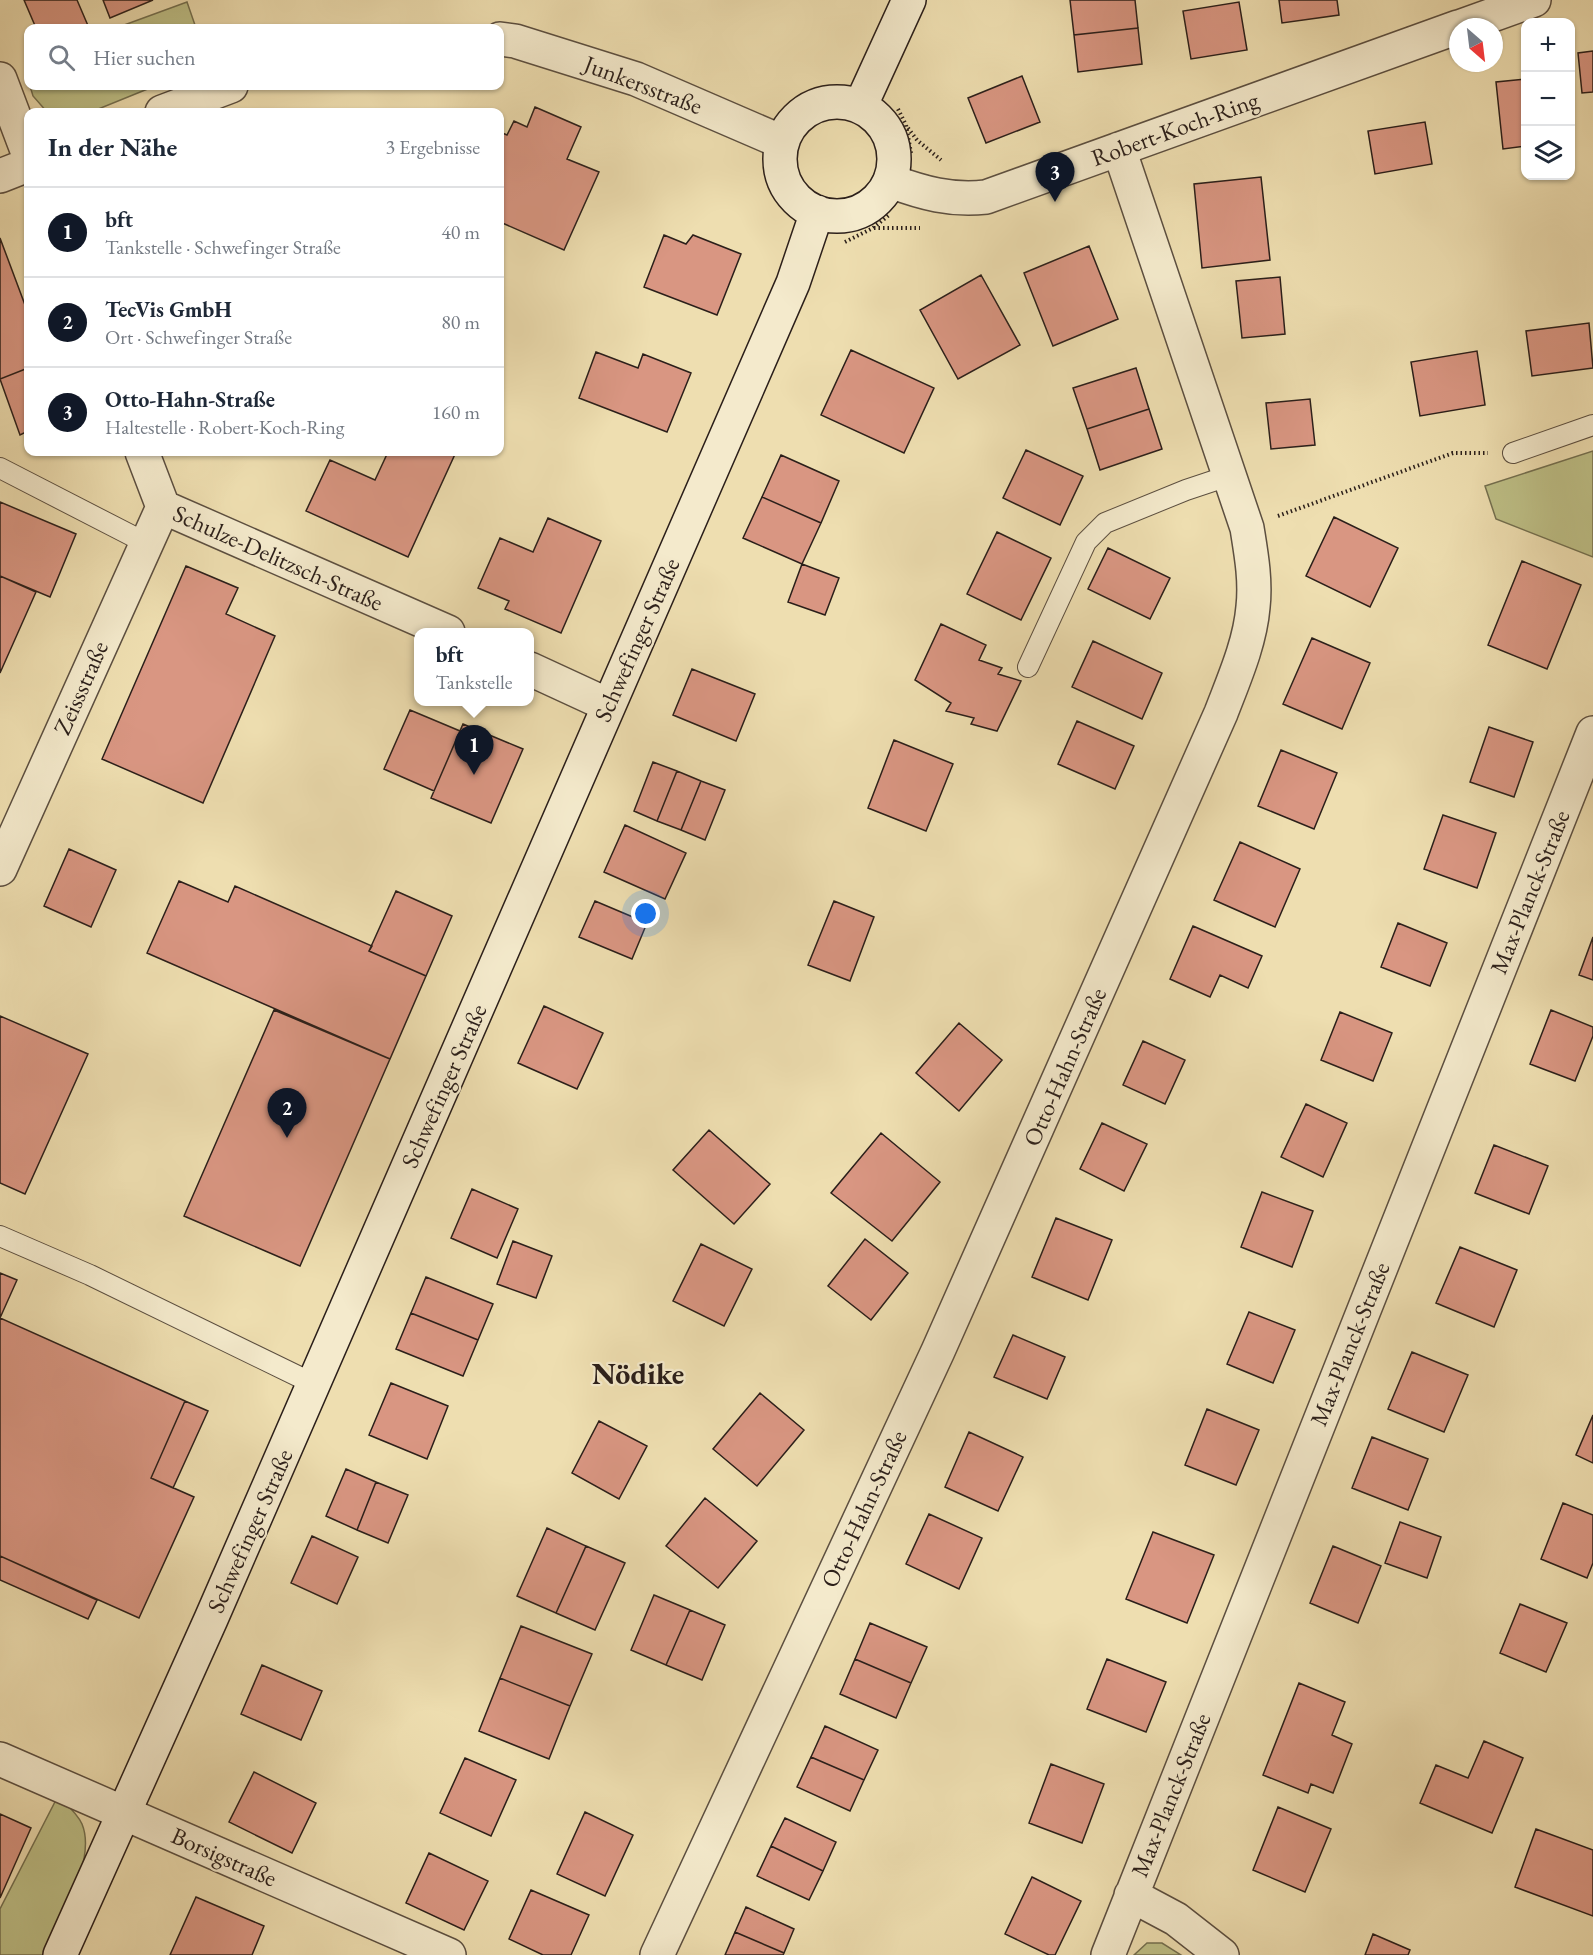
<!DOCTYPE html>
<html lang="de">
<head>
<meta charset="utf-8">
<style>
  body { margin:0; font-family:"EB Garamond",serif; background:#f2f2f3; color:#1f2937 }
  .controls { position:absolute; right:18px; top:18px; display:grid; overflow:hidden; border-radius:12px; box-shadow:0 2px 4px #0004 }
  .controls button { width:54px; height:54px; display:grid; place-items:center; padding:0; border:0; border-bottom:2px solid #e0e1e3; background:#fff; color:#1f2937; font:30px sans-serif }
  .compass { position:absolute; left:1449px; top:18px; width:54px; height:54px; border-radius:50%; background:#fff; box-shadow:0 2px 4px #0004; rotate:152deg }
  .you { position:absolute; left:646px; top:914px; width:21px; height:21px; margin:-15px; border:4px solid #fff; border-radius:50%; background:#1a73e8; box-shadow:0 0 0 9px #1a73e833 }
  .badge { display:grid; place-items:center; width:39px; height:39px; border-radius:50%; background:#111827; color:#fff; font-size:20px; font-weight:700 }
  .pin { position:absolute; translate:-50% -50px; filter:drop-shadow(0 2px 3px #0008) }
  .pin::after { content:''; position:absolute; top:32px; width:21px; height:18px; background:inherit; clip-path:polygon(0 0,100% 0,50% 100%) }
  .popup { position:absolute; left:414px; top:628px; width:120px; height:78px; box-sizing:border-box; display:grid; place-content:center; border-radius:12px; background:#fff; filter:drop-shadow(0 2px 4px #0005); font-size:20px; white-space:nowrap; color:#747a83 }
  .popup b { font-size:22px; color:#1f2937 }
  .popup::after { content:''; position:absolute; left:50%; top:100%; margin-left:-12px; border:12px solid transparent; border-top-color:#fff }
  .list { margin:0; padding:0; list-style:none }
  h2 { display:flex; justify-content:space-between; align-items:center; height:78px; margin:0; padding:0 24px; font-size:26px }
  h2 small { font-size:20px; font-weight:400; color:#747a83 }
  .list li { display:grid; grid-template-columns:39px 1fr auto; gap:18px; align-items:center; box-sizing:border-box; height:90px; padding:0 24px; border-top:2px solid #e0e1e3 }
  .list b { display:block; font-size:22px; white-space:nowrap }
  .list p { margin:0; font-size:20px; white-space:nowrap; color:#747a83 }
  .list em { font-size:20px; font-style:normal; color:#747a83 }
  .icon { flex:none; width:33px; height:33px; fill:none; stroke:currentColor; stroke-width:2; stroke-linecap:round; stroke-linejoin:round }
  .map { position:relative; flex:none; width:1593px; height:1955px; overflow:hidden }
  .search { position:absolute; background:#fff; box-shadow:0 2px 4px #0004; left:24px; top:24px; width:480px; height:66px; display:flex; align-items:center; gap:15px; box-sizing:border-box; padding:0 21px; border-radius:12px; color:#747a83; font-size:22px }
  .panel { position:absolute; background:#fff; box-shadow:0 2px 4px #0004; left:24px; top:108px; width:480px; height:348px; border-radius:12px }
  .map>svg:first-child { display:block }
  .green { fill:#bec087; stroke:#747050; stroke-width:1.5 }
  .building { fill:#d99682; stroke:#2b1f1a; stroke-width:1.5 }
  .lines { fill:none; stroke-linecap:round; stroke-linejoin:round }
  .lane-casing { stroke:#5c4f40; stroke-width:22 }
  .street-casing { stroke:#5c4f40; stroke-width:36 }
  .secondary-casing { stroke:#2b1f1a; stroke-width:36 }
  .path { stroke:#2b1f1a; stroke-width:4; stroke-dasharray:1.5 3; stroke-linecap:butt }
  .lane { stroke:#f4eacc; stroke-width:20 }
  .street { stroke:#f4eacc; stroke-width:33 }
  .secondary { stroke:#f4eacc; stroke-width:33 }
  .labels { text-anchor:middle; stroke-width:4.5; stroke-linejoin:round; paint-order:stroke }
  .street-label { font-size:24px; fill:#2b1f1a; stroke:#f4eacc }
  .district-label { font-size:30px; font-weight:bold; fill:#2b1f1a; stroke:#f4eacc }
</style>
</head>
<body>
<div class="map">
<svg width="1593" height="1955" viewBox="0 0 1593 1955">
  <rect width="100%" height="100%" fill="#eedeb0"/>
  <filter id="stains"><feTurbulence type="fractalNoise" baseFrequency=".00333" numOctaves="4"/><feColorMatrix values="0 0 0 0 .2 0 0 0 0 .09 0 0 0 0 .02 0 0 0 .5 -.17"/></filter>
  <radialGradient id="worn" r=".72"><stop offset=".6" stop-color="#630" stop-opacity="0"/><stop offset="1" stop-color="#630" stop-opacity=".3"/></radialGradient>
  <path class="green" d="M187 2 196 28H116Z
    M30 86H155L91 112H47L33 96Z
    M1593 451V557L1496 519 1485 486Z
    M58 1796C66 1804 77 1813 82 1824 97 1860 60 1921 45 1955H0V1909Z
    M1147 1943H1162L1181 1955H1134Z"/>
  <path class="building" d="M24 0H77L89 28H36Z
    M103 0H153L110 18Z
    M1070 0H1135L1138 28 1074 35Z
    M1279 0H1337L1339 15 1282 23Z
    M1239 2 1247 50 1191 59 1183 11Z
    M1138 28 1142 64 1078 72 1074 35Z
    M1593 51V92L1582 93 1578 53Z
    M1022 76 1040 122 986 143 968 98Z
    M1526 79V146L1503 149 1496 82Z
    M535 107 581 127 567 159 599 172 564 250 500 222V132L507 135 514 121 527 127Z
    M1425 122 1432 164 1375 174 1368 131Z
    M1261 177 1270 260 1202 268 1194 184Z
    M664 235 686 244 693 235 741 254 717 315 644 287Z
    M0 238 28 313V368L0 379Z
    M1089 246 1118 319 1053 346 1024 273Z
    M981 275 1020 345 958 379 920 310Z
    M1280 277 1285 334 1242 338 1236 281Z
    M1589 323 1593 368 1532 376 1526 331Z
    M851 350 934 388 904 453 821 415Z
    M1477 351 1485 405 1420 416 1411 362Z
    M596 352 638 368 643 354 691 373 667 432 579 398Z
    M28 368V431L20 435 0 379Z
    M1136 368 1149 409 1087 429 1073 388Z
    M1310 399 1315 445 1271 449 1266 403Z
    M1149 409 1162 449 1100 470 1087 429Z
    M1026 450 1083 476 1060 525 1003 498Z
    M388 452H456L408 557 306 511 330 460 375 480Z
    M781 455 839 481 821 523 762 497Z
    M762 497 821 523 802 564 743 538Z
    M0 502 76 534 50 597 0 576Z
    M1334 517 1398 548 1370 607 1306 576Z
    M548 518 601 541 561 633 505 609 509 601 478 588 500 538 533 552Z
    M997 532 1051 558 1021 620 967 594Z
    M1108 548 1170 578 1150 619 1088 589Z
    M1522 561 1581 585 1547 669 1488 645Z
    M802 564 839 578 825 615 788 602Z
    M186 566 238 588 226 614 275 636 203 803 102 759Z
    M0 576 36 592 0 673Z
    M941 624 986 645 979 660 1002 668 998 674 1021 681 997 731 971 724 974 718 946 711 951 703 915 680Z
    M1312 638 1370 663 1342 729 1283 704Z
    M1093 641 1162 673 1142 719 1072 687Z
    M692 669 755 694 736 741 673 715Z
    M410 710 460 731 434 791 384 769Z
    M1077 721 1134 746 1115 789 1058 764Z
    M463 724 523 749 491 823 431 798Z
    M1489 727 1533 742 1514 797 1470 782Z
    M894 740 953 764 926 831 868 808Z
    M1281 750 1337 773 1314 829 1258 806Z
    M653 762 677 771 657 821 634 811Z
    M677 771 701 781 681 830 657 821Z
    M701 781 725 790 705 840 681 830Z
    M1443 815 1496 833 1477 888 1424 869Z
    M625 825 686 853 665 899 604 872Z
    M1240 842 1300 869 1275 927 1214 900Z
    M69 849 116 870 91 927 44 906Z
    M179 881 228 902 235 886 372 946 369 951 426 976 390 1059 147 953Z
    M396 891 452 916 426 976 369 951Z
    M595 901 647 923 632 959 579 937Z
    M834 901 874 917 850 981 808 965Z
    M1398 923 1447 943 1430 986 1381 967Z
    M1193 926 1262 956 1248 988 1220 975 1210 997 1170 979Z
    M1593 937V980L1579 975Z
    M544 1006 603 1033 577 1089 518 1063Z
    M274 1010 390 1059 300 1266 184 1216Z
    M1551 1010 1593 1027V1036L1575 1081 1530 1064Z
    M1340 1012 1392 1033 1373 1081 1321 1060Z
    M0 1016 88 1054 25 1194 0 1183Z
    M959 1023 1002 1060 959 1111 916 1073Z
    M1143 1041 1185 1060 1165 1104 1123 1085Z
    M1306 1104 1347 1123 1323 1177 1281 1157Z
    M1102 1123 1147 1144 1124 1191 1080 1169Z
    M709 1130 770 1184 734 1224 673 1170Z
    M881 1133 940 1182 892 1241 831 1193Z
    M1494 1145 1548 1166 1529 1214 1475 1193Z
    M472 1189 518 1209 497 1258 451 1238Z
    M1262 1192 1313 1211 1292 1267 1241 1247Z
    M1056 1218 1112 1240 1088 1300 1032 1277Z
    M865 1239 908 1273 871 1320 828 1286Z
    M513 1241 552 1256 536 1298 497 1284Z
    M701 1244 752 1269 724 1326 673 1301Z
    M1460 1247 1517 1270 1494 1327 1436 1303Z
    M0 1273 17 1280 0 1318Z
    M426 1277 493 1304 478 1340 411 1313Z
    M1249 1312 1295 1330 1273 1383 1227 1364Z
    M411 1313 478 1340 463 1376 396 1349Z
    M0 1318 185 1401 151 1478 194 1497 139 1618 0 1556Z
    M1013 1335 1065 1357 1047 1399 994 1377Z
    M1412 1352 1468 1375 1444 1432 1388 1409Z
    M391 1383 448 1406 427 1459 369 1435Z
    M760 1393 804 1430 757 1486 713 1449Z
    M185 1401 208 1411 173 1488 151 1478Z
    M1207 1409 1259 1430 1236 1485 1185 1465Z
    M1593 1415V1463L1576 1455Z
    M599 1421 647 1446 619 1499 572 1473Z
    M969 1432 1023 1457 998 1511 945 1487Z
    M1372 1437 1428 1459 1408 1510 1352 1488Z
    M346 1469 376 1482 357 1530 326 1516Z
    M376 1482 408 1495 388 1543 357 1530Z
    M705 1498 757 1541 718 1588 666 1546Z
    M1563 1503 1593 1515V1563L1587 1578 1541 1559Z
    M929 1514 982 1538 959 1589 906 1564Z
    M1400 1522 1441 1537 1427 1578 1385 1563Z
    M547 1528 586 1546 556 1613 517 1596Z
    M1153 1532 1214 1555 1187 1623 1126 1599Z
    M312 1536 358 1557 337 1604 291 1583Z
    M586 1546 625 1563 595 1630 556 1613Z
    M1333 1546 1381 1566 1358 1623 1310 1603Z
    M0 1556 97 1600 88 1619 0 1580Z
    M654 1595 690 1610 666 1665 631 1650Z
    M1520 1604 1567 1623 1546 1672 1500 1653Z
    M690 1610 725 1625 702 1680 666 1665Z
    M870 1623 927 1647 911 1683 855 1659Z
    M521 1626 592 1654 570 1706 500 1678Z
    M855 1659 911 1683 896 1718 840 1694Z
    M1107 1659 1166 1682 1146 1732 1087 1709Z
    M262 1665 322 1691 301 1740 241 1714Z
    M500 1678 570 1706 549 1759 479 1731Z
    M1299 1683 1345 1702 1332 1735 1352 1744 1333 1793 1311 1784 1308 1793 1263 1775Z
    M825 1726 878 1750 864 1780 811 1757Z
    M1484 1741 1523 1758 1492 1833 1420 1803 1436 1765 1468 1778Z
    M811 1757 864 1780 850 1811 797 1787Z
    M465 1758 516 1780 491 1836 440 1813Z
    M1051 1764 1104 1784 1082 1843 1029 1823Z
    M254 1772 316 1803 292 1853 229 1822Z
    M1278 1807 1331 1829 1305 1892 1253 1870Z
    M585 1812 633 1835 605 1896 557 1874Z
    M0 1814 31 1828 0 1898Z
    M785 1818 836 1842 823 1871 771 1846Z
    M1536 1829 1593 1850V1916L1515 1887Z
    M771 1846 823 1871 809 1900 757 1876Z
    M429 1853 488 1881 464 1930 406 1903Z
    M1032 1877 1081 1901 1055 1955H1049L1005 1934Z
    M531 1890 589 1915 571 1955H543L509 1939Z
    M196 1897 264 1926 252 1955H170Z
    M746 1907 794 1929 784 1953 735 1932Z
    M735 1932 784 1953 783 1955H725Z
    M1373 1934 1410 1950 1408 1955H1365Z"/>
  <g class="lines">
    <g class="lane-casing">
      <path id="lane" d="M1513 453 1593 425
        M0 468 146 543
        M1028 667 1086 542 1105 523 1186 490 1231 475
        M0 1236 90 1275 314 1384"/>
    </g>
    <g class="street-casing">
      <path id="street" d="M1459 27 1534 0
        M500 39 515 41 636 79 782 142
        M0 79 28 153
        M162 112 231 86
        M0 176 28 165
        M890 181C923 193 951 201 986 197L1458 27
        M142 452 163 507 448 632
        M530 669 608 705
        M0 869 163 507
        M0 1759 449 1955
        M1131 1895 1176 1919 1222 1955
        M657 1955 938 1351 1221 713C1234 679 1250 643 1253 607 1256 580 1251 553 1247 528L1119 149
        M1108 1955 1593 733"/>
    </g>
    <g class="secondary-casing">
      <path id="secondary" d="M780 159a57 57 0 1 1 114 0a57 57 0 1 1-114 0Z
        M860 107 909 0
        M60 1955 211 1619 793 283 817 212"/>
    </g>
    <path class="path" d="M898 109 906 125 911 153
      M908 128 917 140 941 160
      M874 228H920
      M845 242 873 228 889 215
      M1278 516 1453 453H1488"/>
    <use href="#lane" class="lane"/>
    <use href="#street" class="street"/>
    <use href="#secondary" class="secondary"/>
  </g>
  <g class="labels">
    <g class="street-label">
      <text transform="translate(643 85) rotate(21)" y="8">Junkersstraße</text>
      <text transform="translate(1175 129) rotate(-20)" y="8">Robert-Koch-Ring</text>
      <text transform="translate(278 558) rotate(24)" y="8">Schulze-Delitzsch-Straße</text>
      <text transform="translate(637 640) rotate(-66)" y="8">Schwefinger Straße</text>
      <text transform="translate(81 688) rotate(-66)" y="8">Zeissstraße</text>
      <text transform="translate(1530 892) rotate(-68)" y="8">Max-Planck-Straße</text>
      <text transform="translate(1065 1067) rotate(-66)" y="8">Otto-Hahn-Straße</text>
      <text transform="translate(444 1086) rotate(-66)" y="8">Schwefinger Straße</text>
      <text transform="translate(1350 1344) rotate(-68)" y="8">Max-Planck-Straße</text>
      <text transform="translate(864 1509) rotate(-65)" y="8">Otto-Hahn-Straße</text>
      <text transform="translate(250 1531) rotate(-66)" y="8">Schwefinger Straße</text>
      <text transform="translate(1171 1795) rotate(-68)" y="8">Max-Planck-Straße</text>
      <text transform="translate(224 1857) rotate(24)" y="8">Borsigstraße</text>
    </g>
    <g class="district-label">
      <text x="638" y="1384">Nödike</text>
    </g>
  </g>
  <rect width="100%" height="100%" filter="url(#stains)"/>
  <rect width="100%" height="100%" fill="url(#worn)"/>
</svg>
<div class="controls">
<button>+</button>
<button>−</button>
<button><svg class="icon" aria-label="layers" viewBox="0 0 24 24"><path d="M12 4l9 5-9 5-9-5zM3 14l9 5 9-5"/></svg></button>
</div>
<svg class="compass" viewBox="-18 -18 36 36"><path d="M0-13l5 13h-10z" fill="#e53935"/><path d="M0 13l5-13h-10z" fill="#747a83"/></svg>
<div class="you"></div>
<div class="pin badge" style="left:474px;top:775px">1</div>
<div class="popup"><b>bft</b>Tankstelle</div>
<div class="pin badge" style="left:287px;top:1138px">2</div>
<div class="pin badge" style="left:1055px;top:202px">3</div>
<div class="search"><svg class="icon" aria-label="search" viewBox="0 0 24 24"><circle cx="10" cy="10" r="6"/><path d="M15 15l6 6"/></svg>Hier suchen</div>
<section class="panel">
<h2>In der Nähe<small>3 Ergebnisse</small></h2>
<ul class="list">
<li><span class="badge">1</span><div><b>bft</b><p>Tankstelle · Schwefinger Straße</p></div><em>40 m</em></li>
<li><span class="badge">2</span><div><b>TecVis GmbH</b><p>Ort · Schwefinger Straße</p></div><em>80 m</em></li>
<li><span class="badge">3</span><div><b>Otto-Hahn-Straße</b><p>Haltestelle · Robert-Koch-Ring</p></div><em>160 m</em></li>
</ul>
</section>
</div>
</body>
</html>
